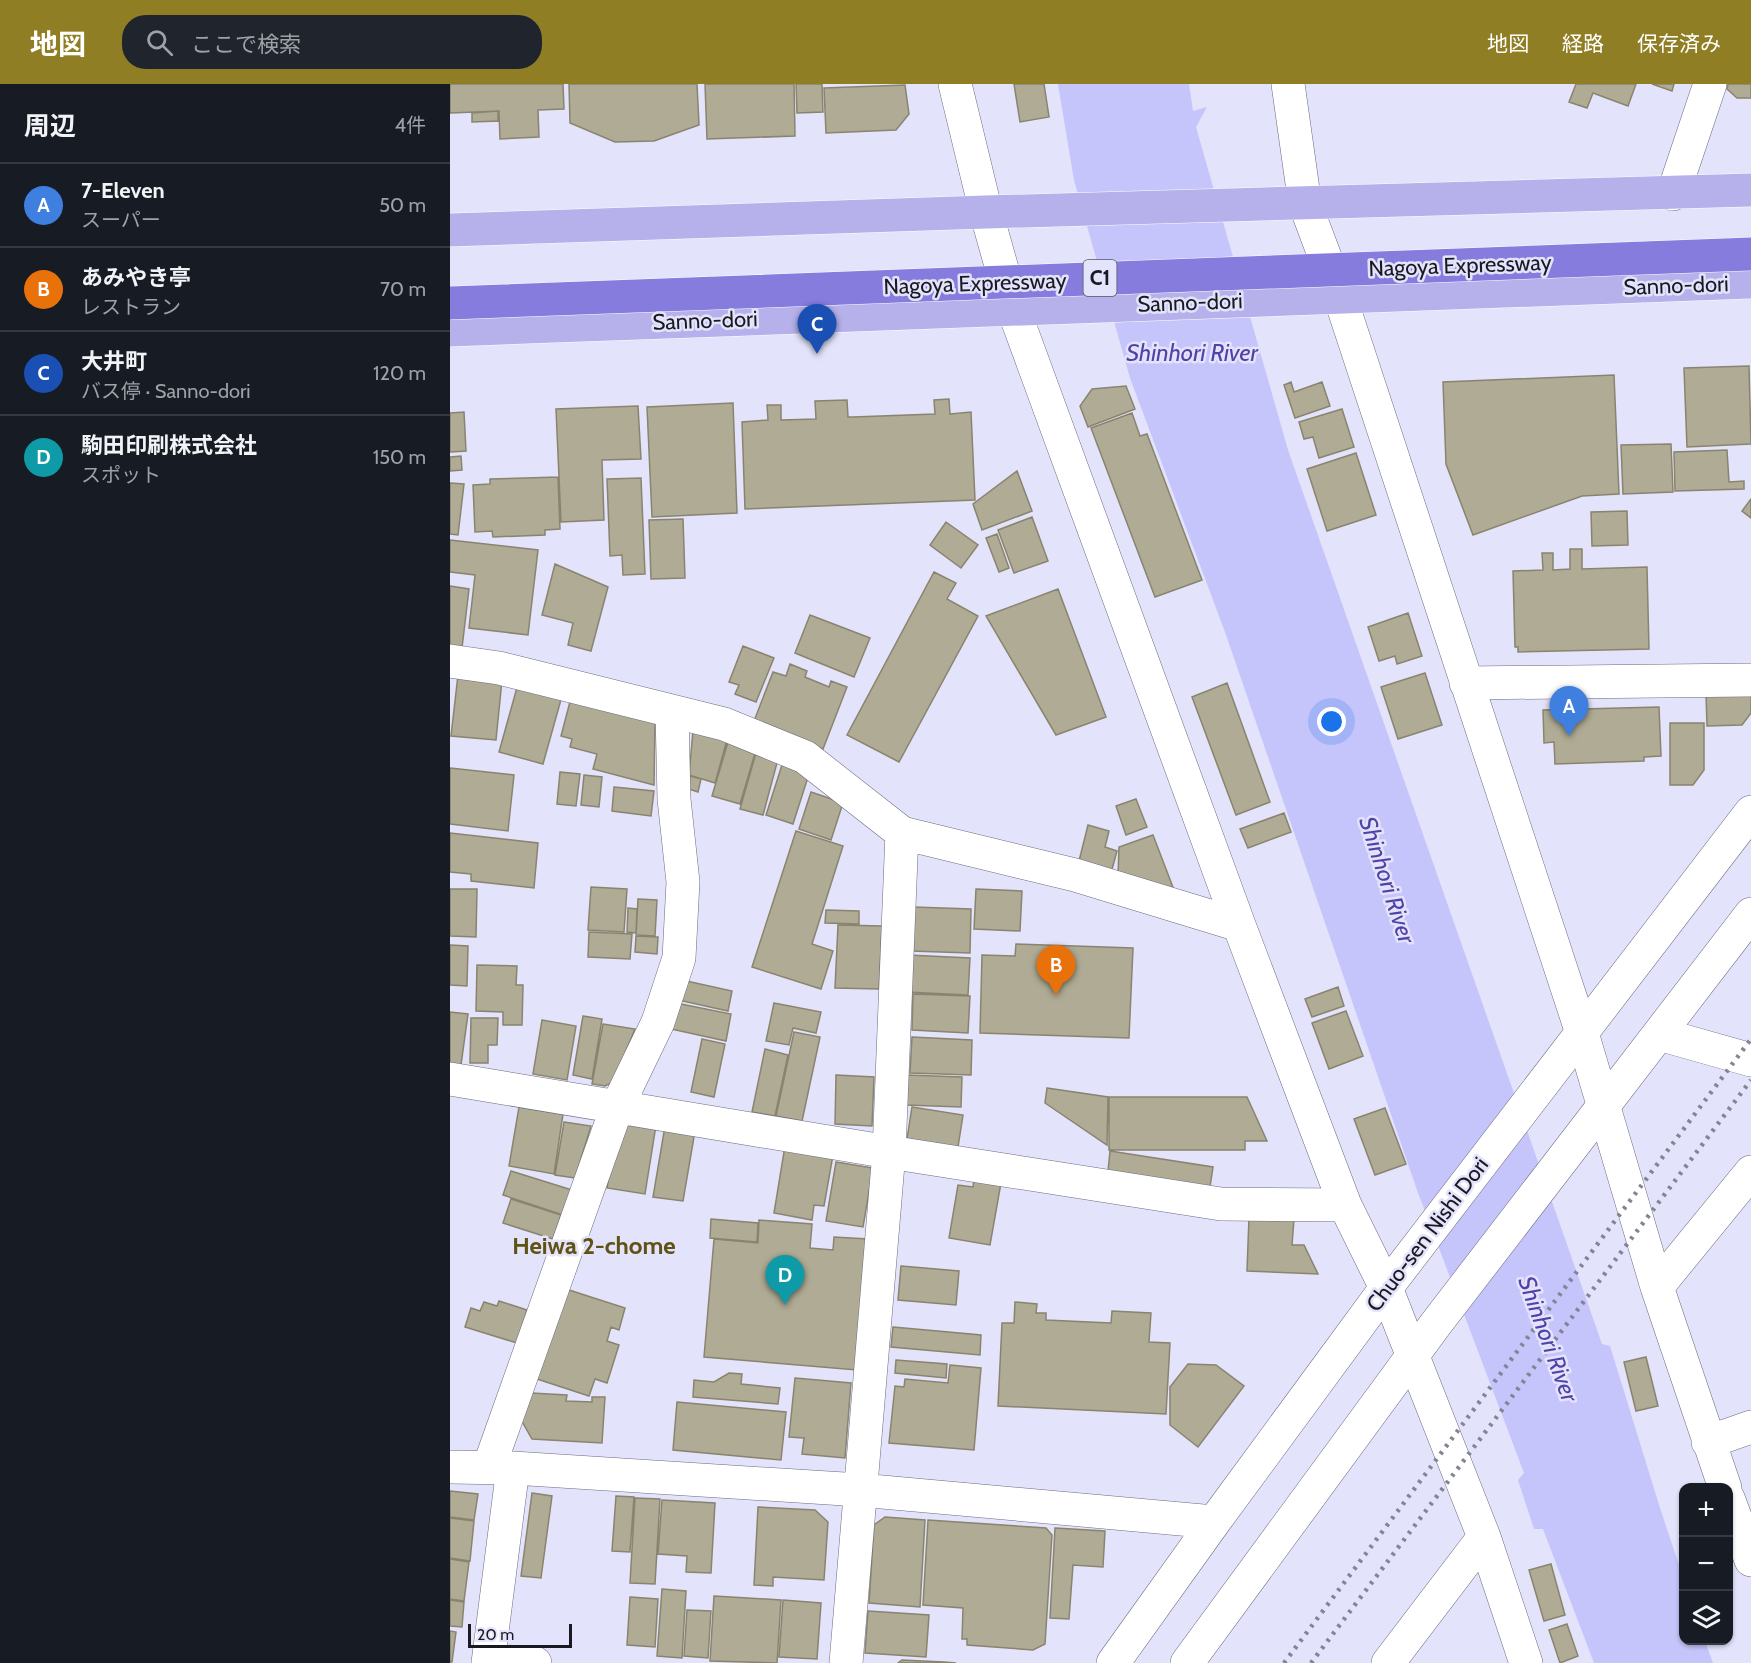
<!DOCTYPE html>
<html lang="ja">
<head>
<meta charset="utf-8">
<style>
  body { margin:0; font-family:Cabin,"Noto Sans JP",sans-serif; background:#20242c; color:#f1f3f6 }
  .controls { position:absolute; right:18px; bottom:18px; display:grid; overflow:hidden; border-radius:12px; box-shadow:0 2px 4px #0004 }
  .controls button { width:54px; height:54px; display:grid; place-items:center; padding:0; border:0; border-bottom:2px solid #363941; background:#171b24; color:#f1f3f6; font:30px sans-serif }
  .scale { position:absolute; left:18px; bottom:15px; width:104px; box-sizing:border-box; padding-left:6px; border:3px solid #1a1922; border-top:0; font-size:16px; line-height:21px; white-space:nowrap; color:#1a1922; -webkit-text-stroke:4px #e3e3fb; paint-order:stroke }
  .you { position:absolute; left:882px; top:638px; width:21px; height:21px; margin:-15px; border:4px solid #fff; border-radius:50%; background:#1a73e8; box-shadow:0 0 0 9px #1a73e833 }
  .badge { display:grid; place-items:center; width:39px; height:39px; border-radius:50%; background:#907e24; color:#fff; font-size:20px; font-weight:700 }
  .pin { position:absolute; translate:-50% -50px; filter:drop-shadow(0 2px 3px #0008) }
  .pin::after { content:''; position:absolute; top:32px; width:21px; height:18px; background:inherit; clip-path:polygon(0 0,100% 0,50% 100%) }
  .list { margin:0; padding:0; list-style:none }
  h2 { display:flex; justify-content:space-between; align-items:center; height:78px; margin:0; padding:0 24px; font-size:26px }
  h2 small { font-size:20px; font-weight:400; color:#9ea1a6 }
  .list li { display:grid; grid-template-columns:39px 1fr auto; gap:18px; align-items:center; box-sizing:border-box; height:84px; padding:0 24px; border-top:2px solid #363941 }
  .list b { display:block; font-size:22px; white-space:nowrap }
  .list p { margin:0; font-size:20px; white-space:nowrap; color:#9ea1a6 }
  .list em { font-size:20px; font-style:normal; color:#9ea1a6 }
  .icon { flex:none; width:33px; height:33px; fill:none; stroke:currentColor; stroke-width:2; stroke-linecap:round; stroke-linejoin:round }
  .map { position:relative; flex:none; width:1301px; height:1579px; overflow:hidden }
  header { display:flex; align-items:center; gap:36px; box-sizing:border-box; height:84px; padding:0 30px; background:#907e24; color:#fff }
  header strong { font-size:28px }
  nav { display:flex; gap:33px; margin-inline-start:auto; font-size:21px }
  .search { width:420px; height:54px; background:#20242c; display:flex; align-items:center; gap:15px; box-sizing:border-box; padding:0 21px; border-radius:24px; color:#9ea1a6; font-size:22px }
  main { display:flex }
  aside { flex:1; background:#171b24 }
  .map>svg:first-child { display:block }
  .water { fill:#c5c4fb }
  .building { fill:#afab94; stroke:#89846f; stroke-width:1.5 }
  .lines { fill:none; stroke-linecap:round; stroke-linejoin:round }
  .minor-casing { stroke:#6b6b80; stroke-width:34 }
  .major-casing { stroke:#fff; stroke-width:34 }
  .minor { stroke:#fff; stroke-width:33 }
  .major { stroke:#b6b0eb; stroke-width:33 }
  .rail { stroke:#848494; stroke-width:4.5; stroke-dasharray:3 6; stroke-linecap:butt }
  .highway-bridge-casing { stroke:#fff; stroke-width:34; stroke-linecap:butt }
  .highway-bridge { stroke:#857cde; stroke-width:33 }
  .labels { text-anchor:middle; stroke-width:5; stroke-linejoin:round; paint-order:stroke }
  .shield { fill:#e3e3fb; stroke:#565663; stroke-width:1.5 }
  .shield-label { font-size:21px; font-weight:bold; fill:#1a1922 }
  .street-label { font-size:22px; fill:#1a1922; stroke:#e3e3fb }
  .water-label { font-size:24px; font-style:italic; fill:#5242a8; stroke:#e3e3fb }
  .neighbourhood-label { font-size:24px; font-weight:bold; fill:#5f5215; stroke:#e3e3fb }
</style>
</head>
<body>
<header>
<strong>地図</strong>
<div class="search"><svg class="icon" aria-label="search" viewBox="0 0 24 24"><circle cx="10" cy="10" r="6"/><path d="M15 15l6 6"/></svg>ここで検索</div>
<nav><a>地図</a><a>経路</a><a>保存済み</a></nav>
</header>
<main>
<aside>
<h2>周辺<small>4件</small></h2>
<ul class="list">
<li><span class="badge" style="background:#3f7fe0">A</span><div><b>7-Eleven</b><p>スーパー</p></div><em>50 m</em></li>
<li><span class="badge" style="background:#e8710a">B</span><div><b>あみやき亭</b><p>レストラン</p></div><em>70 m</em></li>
<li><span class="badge" style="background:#1a4fb4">C</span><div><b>大井町</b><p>バス停 · Sanno-dori</p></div><em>120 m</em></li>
<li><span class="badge" style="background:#0f9aa8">D</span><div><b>駒田印刷株式会社</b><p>スポット</p></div><em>150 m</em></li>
</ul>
</aside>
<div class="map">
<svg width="1301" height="1579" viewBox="0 0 1301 1579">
  <rect width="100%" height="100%" fill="#e3e3fb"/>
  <path class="water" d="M608 0H739L743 27 757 23 746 43 838 366 1152 1260 1160 1262 1210 1424 1233 1493 1234 1556 1255 1557 1263 1579H1144L1093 1445H1084L1068 1396 1074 1389 967 1106 775 548 680 294 624 96Z"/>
  <path class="building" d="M0 0H113L114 25 88 26 89 53 50 55 49 27 0 29Z
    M119 0H247L249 41 204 57 165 58 120 39Z
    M255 0H344L345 52 257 55Z
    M346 0H372L373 28 347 29Z
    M564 0H594L599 33 570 38Z
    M1126 0H1186L1178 22 1143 9 1137 24 1119 18Z
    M1202 0H1224L1222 7Z
    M1278 0H1301V14H1287L1277 5Z
    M455 1 459 30 446 46 376 49 374 4Z
    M48 27V37L22 38V29Z
    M1299 282 1301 360 1237 363 1234 284Z
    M1164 291 1169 410 1132 412 1023 451 996 380 993 298Z
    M841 298 844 308 872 298 880 322 845 334 834 301Z
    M676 302 685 325 638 343 630 322 642 305Z
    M499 315 500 330 521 328 525 416 295 425 292 338 318 336 317 321H331V336L366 335 365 317 397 316 398 333H403L485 330 484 316Z
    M283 319 287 429 202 433 197 323Z
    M188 322 191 375 152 376 154 436 111 438 106 325Z
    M892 325 904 363 869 374 863 353 854 355 849 338Z
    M14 328 16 367 0 368V329Z
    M682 329 690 352 697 350 752 496 705 513 641 344Z
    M1221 360 1223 408 1173 410 1171 361Z
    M1277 366 1279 398 1294 397V405L1225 407 1224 368Z
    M906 369 926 431 877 447 857 385Z
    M11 372 12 386 0 387V373Z
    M567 387 582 427 532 446 523 420Z
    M108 393 110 445 95 446V451L43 453 42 447 25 448 23 401 40 400V395Z
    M191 394 195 490 173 491 172 471 160 472 157 395Z
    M0 399 14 400 8 451 0 450Z
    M1301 415V434L1292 427Z
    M1177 427 1178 461 1142 462 1141 428Z
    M582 433 598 477 564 489 548 446Z
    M233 435 235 494 201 495 199 436Z
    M496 438 528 461 511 484 480 461Z
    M547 450 559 484 549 488 536 454Z
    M0 456 88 466 78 551 19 544 25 491 0 488Z
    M1120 465H1132V485L1197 483 1199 565 1068 568V563H1065L1063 487 1093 486 1092 469H1103V486L1120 485Z
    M105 480 158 503 141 567 118 561 123 539 92 531Z
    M484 488 506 499 497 515 528 532 449 678 397 651Z
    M0 502 19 505 12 564 0 563Z
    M608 505 656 633 606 651 536 532Z
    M958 529 972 572 947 580 945 572 929 577 918 543Z
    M360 531 420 554 404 593 345 569Z
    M293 562 324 574 306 618 285 610 289 601 279 598Z
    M340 580 357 587 355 593 379 603 381 597 397 603 373 665 304 637 323 588 336 592Z
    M975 589 992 641 948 655 931 603Z
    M8 591 52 596 46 656 1 652Z
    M777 599 820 718 786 731 742 613Z
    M68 600 112 612 93 680 49 668Z
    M1301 609V629L1292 641 1257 642 1256 610Z
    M121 614 205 637 204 701 143 685 147 670 120 663 122 655 111 652Z
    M1209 623 1211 672 1194 673V677L1105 680 1104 658 1094 659 1093 626Z
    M1220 639H1254V686L1243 701H1220Z
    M243 647 277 656 265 699 239 691Z
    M278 658 306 666 290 720 262 712Z
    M306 669 328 675 313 731 290 725Z
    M332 681 359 690 343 740 316 731Z
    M0 684 64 691 58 747 0 740Z
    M110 688 130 690 126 722 107 720Z
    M134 691 152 693 149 723 131 721Z
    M240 692 251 695 248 708 236 704Z
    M164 703 204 707 201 732 162 727Z
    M361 708 393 719 381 756 349 745Z
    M686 715 697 743 676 751 666 722Z
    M834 729 841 748 798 764 790 745Z
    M638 741 659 747 655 763 667 767 661 789 628 781Z
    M346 747 393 762 362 860 383 867 371 905 302 883Z
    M0 749 88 759 84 804 21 797V790L0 788Z
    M703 751 724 806 668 793 669 763Z
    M141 803 177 805 174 848 138 846Z
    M0 805H27L26 853 0 852Z
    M526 805 572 807 570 847 524 845Z
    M188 815 207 816 205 852 186 851Z
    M463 823 521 825 520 869 461 867Z
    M178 824 187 825 186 849 177 848Z
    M376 826 409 827V840L375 839Z
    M388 841 432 842 429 905 385 904Z
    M139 848 182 850 180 875 138 873Z
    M186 852 208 853 207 870 185 868Z
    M566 860 683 864 679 954 530 949 532 871 565 872Z
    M0 861 18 862 17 902 0 901Z
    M458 871 520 874 518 911 456 908Z
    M27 881 67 882 66 901H73L72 941H53V928L26 927Z
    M232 896 282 907 278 927 228 916Z
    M888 903 894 922 862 933 855 915Z
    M463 910 520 912 518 949 462 946Z
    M226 919 281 930 276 957 221 945Z
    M324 919 371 928 366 949 343 944 339 961 316 957Z
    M896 927 913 972 879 985 862 939Z
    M0 928 18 930 11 981 0 980Z
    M133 932 152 935 142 995 123 991Z
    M21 934H48L47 961H38V979H20Z
    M92 936 126 942 117 996 83 990Z
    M153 940 185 945 163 998 155 1002 142 1000Z
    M344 948 370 953 352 1037 326 1032Z
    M462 953 522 956 521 991 460 989Z
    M252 955 275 960 264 1013 241 1008Z
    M315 965 338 971 325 1032 302 1028Z
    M386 991 424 993 422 1042 385 1040Z
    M457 991 512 993 511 1023 456 1021Z
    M597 1004 658 1013 657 1061 595 1019Z
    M659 1013H797L817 1057H795V1066H659Z
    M69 1023 113 1030 104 1090 59 1082Z
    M462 1023 513 1031 508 1063 457 1055Z
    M935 1024 956 1080 925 1091 904 1035Z
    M181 1036 206 1041 195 1110 157 1104 167 1045Z
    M114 1038 141 1042 125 1094 105 1091Z
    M215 1042 245 1047 233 1117 203 1113Z
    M335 1062 383 1071 374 1122 364 1121 362 1136 324 1129Z
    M660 1067 763 1083 760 1103 658 1087Z
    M386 1078 423 1084 413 1143 376 1137Z
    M61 1087 122 1106 113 1131 53 1111Z
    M524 1095 551 1099 540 1161 499 1154 508 1101 523 1103Z
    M61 1115 111 1131 103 1155 53 1139Z
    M799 1133 844 1135 842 1161H854L868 1190 797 1187Z
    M261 1135 308 1139 307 1158 260 1154Z
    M309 1136 362 1140 360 1164 383 1166 384 1153 418 1155 407 1286 254 1273 264 1155 308 1159Z
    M451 1182 509 1187 506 1221 448 1216Z
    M116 1205 175 1224 169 1246 161 1243 157 1257 169 1261 157 1299 145 1295 139 1312 87 1295Z
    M49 1217 77 1226 67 1259 15 1243 21 1224 30 1227 34 1218 47 1222Z
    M565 1218 587 1220 586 1229H596V1236L661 1239 662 1227 701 1229 699 1258 720 1259 716 1330 548 1322 552 1239H564Z
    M443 1243 531 1251 530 1271 441 1263Z
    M1196 1273 1208 1322 1186 1327 1174 1278Z
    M446 1276 497 1280 496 1294 445 1289Z
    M738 1280 766 1281 794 1302 748 1363 720 1341V1303Z
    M500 1281 531 1284 524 1366 439 1359 445 1302 454 1303 455 1295 498 1299Z
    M279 1289 292 1290 291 1300 330 1304 328 1320 243 1313 244 1296 264 1298Z
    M345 1294 401 1299 395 1374 352 1370 354 1354 339 1353Z
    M81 1309 117 1311 116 1317 142 1318V1313H155L152 1359 82 1355 70 1334Z
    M227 1318 336 1328 331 1376 223 1366Z
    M0 1407 28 1410 24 1436 0 1433Z
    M82 1409 102 1412 91 1494 71 1492Z
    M166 1412 184 1413 180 1468 162 1467Z
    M185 1414 210 1415 205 1500 180 1499Z
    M212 1416 265 1419 261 1489 236 1488 237 1472 208 1470Z
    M308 1423 365 1426 378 1438 374 1496 323 1493V1502L304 1501Z
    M435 1433 475 1436 470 1523 419 1519 424 1441Z
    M0 1434 24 1437 20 1477 0 1474Z
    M478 1436 596 1444 602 1451 595 1560 583 1566 517 1561V1555H512L513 1524 473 1521Z
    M605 1444 655 1447 653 1483 623 1481 619 1535 600 1534Z
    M0 1475 19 1478 14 1517 0 1515Z
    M1101 1480 1115 1531 1094 1537 1079 1486Z
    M212 1505 236 1507 232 1574 207 1572Z
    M264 1512 331 1516 327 1579 260 1577Z
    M180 1513 208 1515 205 1563 177 1561Z
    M0 1516 14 1518 12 1543 0 1542Z
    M333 1516 371 1519 367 1575 329 1573Z
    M237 1526 261 1527 258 1574 234 1572Z
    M418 1527 479 1531 476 1573 415 1569Z
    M1117 1540 1128 1572 1110 1579 1099 1546Z
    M0 1547 6 1548 2 1578H0Z
    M452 1576 494 1578 506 1579H448Z"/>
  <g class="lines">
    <g class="minor-casing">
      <path id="minor" d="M505 0 536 128 563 224 789 841 895 1121 936 1204 1034 1453 1076 1579
        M838 0 855 120 890 213 1132 949 1207 1203 1275 1404
        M1223 110 1260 0
        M0 577 49 584 274 640 355 673 452 749 625 791 789 841
        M1016 599 1301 596
        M1209 950 1301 976
        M0 995 439 1068 771 1120 895 1121
        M1207 1203 1301 1088
        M1258 1358 1301 1343
        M0 1383 63 1384 410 1406 764 1438
        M39 1383 167 1023 208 938 229 874 233 798 224 715 222 628
        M1278 1414 1301 1476
        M38 1577 85 1579
        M38 1579 63 1384
        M396 1579 439 1068 452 749
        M663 1579 764 1438 936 1204 1301 728
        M737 1579 985 1241 1301 830
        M938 1579 1034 1453"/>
    </g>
    <g class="major-casing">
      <path id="major" d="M0 146 536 128 1301 106
        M0 246 1301 198"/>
    </g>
    <use href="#minor" class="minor"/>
    <use href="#major" class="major"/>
    <path class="rail" d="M834 1579 1301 955
      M861 1579 1301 996"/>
    <g class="highway-bridge-casing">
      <path id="highway-bridge" d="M0 219 1301 170"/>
    </g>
    <use href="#highway-bridge" class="highway-bridge"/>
  </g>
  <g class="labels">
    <rect class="shield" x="633.5" y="176" width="33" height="36" rx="4.5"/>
    <g class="shield-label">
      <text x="650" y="201">C1</text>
    </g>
    <g class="street-label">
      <text transform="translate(1010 181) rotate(-2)" y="8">Nagoya Expressway</text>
      <text transform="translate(525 199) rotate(-2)" y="8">Nagoya Expressway</text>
      <text transform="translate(1226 201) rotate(-2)" y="8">Sanno-dori</text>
      <text transform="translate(740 218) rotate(-2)" y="8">Sanno-dori</text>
      <text transform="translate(255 236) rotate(-2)" y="8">Sanno-dori</text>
      <text transform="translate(977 1150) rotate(-53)" y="8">Chuo-sen Nishi Dori</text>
    </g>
    <g class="water-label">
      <text x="742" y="277">Shinhori River</text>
      <text transform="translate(937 796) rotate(72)" y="8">Shinhori River</text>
      <text transform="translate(1098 1255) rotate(70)" y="8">Shinhori River</text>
    </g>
    <g class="neighbourhood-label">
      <text x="144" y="1170">Heiwa 2-chome</text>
    </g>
  </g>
</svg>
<div class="controls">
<button>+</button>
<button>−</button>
<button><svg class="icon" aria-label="layers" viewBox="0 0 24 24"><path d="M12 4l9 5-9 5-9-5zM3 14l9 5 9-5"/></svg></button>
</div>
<div class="scale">20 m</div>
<div class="you"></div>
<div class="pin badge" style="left:1119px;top:652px;background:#3f7fe0">A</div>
<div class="pin badge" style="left:606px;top:911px;background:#e8710a">B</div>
<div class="pin badge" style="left:367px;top:270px;background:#1a4fb4">C</div>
<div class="pin badge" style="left:335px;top:1221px;background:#0f9aa8">D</div>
</div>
</main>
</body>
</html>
